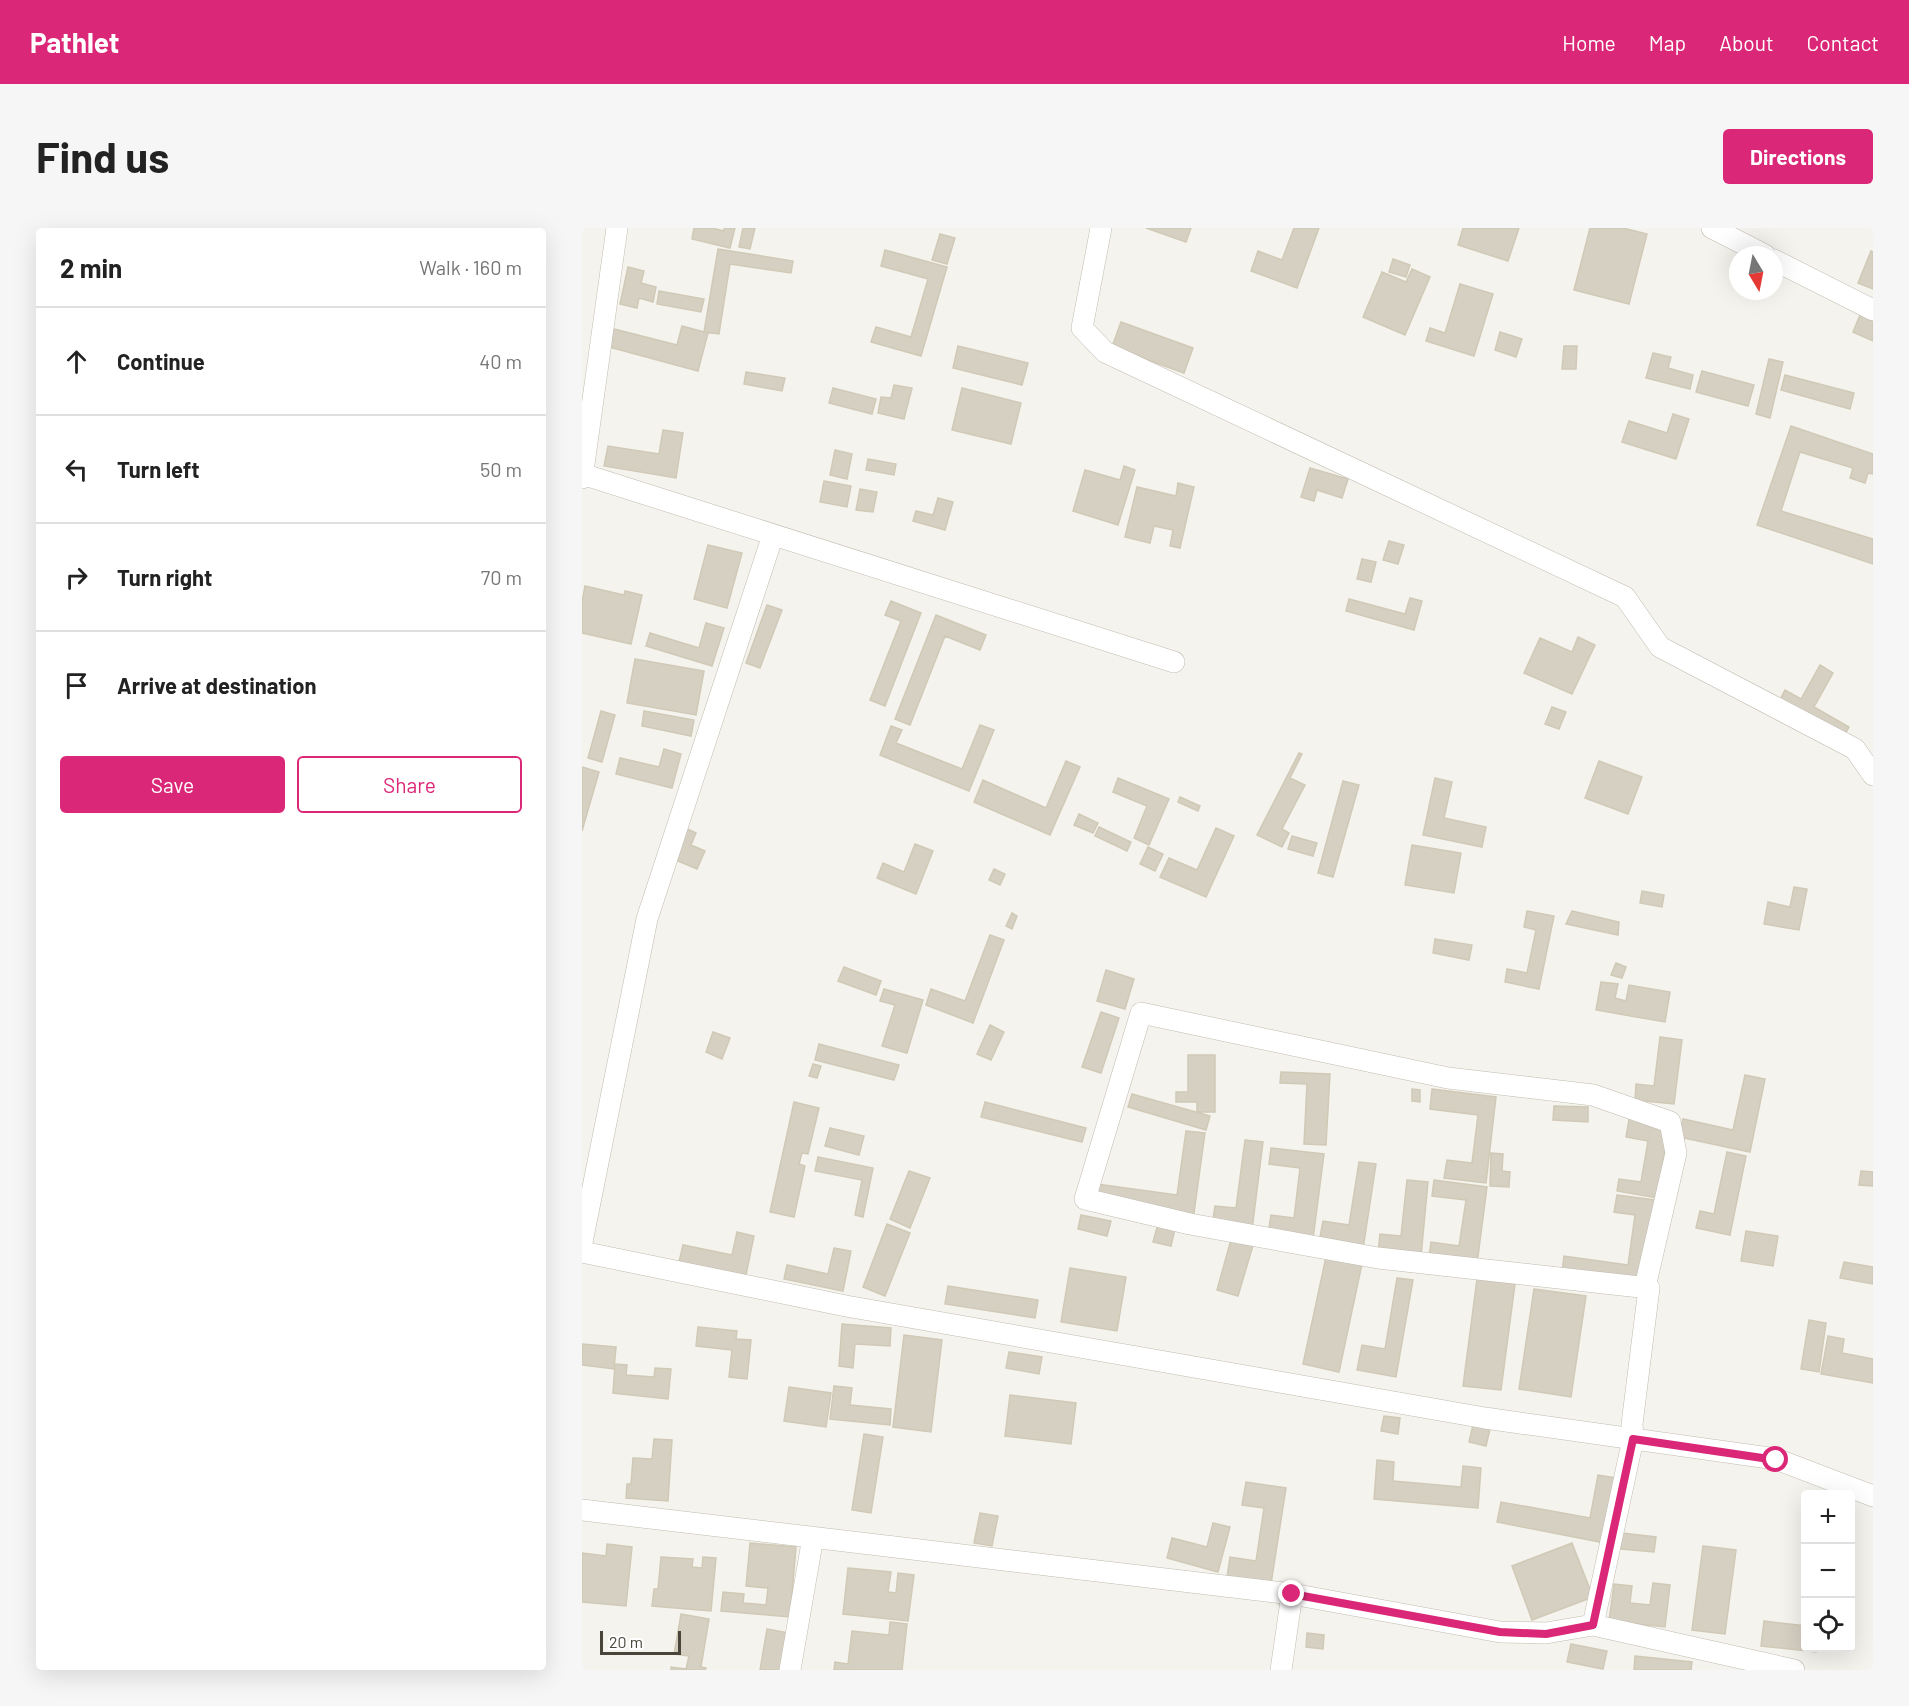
<!DOCTYPE html>
<html lang="en">
<head>
<meta charset="utf-8">
<style>
  body { margin:0; font-family:Barlow,sans-serif; background:#f6f6f6; color:#222 }
  .controls { position:absolute; right:18px; bottom:18px; display:grid; overflow:hidden; border-radius:6px; box-shadow:0 6px 24px #0002 }
  .controls button { width:54px; height:54px; display:grid; place-items:center; padding:0; border:0; border-bottom:2px solid #e0e0e0; background:#fff; color:#222; font:30px sans-serif }
  .compass { position:absolute; left:1147px; top:18px; width:54px; height:54px; border-radius:50%; background:#fff; box-shadow:0 6px 24px #0002; rotate:170deg }
  .scale { position:absolute; left:18px; bottom:15px; width:81px; box-sizing:border-box; padding-left:6px; border:3px solid #49453a; border-top:0; font-size:16px; line-height:21px; white-space:nowrap; color:#49453a; -webkit-text-stroke:4px #fff; paint-order:stroke }
  .stop { position:absolute; width:18px; height:18px; margin:-14px; border:4px solid #db2777; border-radius:50%; background:#fff }
  .stop.end { background:#db2777; border-color:#fff; box-shadow:0 2px 6px #0008 }
  .list { margin:0; padding:0; list-style:none }
  h2 { display:flex; justify-content:space-between; align-items:center; height:78px; margin:0; padding:0 24px; font-size:26px }
  h2 small { font-size:20px; font-weight:400; color:#767676 }
  .list li { display:grid; grid-template-columns:39px 1fr auto; gap:18px; align-items:center; box-sizing:border-box; height:108px; padding:0 24px; border-top:2px solid #e0e0e0 }
  .list b { display:block; font-size:22px; white-space:nowrap }
  .list em { font-size:20px; font-style:normal; color:#767676 }
  .actions { display:flex; gap:12px; padding:18px 24px }
  .actions a { flex:1; padding:14px 0; border:2px solid #db2777; border-radius:6px; text-align:center; font-size:21px; color:#db2777 }
  .actions .main { background:#db2777; color:#fff }
  .icon { flex:none; width:33px; height:33px; fill:none; stroke:currentColor; stroke-width:2; stroke-linecap:round; stroke-linejoin:round }
  .map { position:relative; flex:none; width:1291px; height:1442px; overflow:hidden; border-radius:6px }
  header { display:flex; align-items:center; gap:36px; box-sizing:border-box; height:84px; padding:0 30px; background:#db2777; color:#fff }
  header strong { font-size:28px }
  nav { display:flex; gap:33px; margin-inline-start:auto; font-size:21px }
  .intro { display:flex; align-items:center; justify-content:space-between; box-sizing:border-box; height:144px; padding:0 36px }
  h1 { margin:0; font-size:42px }
  .button { padding:15px 27px; border-radius:6px; background:#db2777; color:#fff; font-size:21px; font-weight:700 }
  main { display:flex; gap:36px; padding:0 36px }
  aside { flex:1; background:#fff; border-radius:6px; box-shadow:0 6px 24px #0002 }
  .map>svg:first-child { display:block }
  .building { fill:#d6d0c3; stroke:#d0c9b6; stroke-width:1.5 }
  .lines { fill:none; stroke-linecap:round; stroke-linejoin:round }
  .minor-casing { stroke:#c0bcb0; stroke-width:22 }
  .minor { stroke:#fff; stroke-width:21 }
  .route { stroke:#db2777; stroke-width:8 }
</style>
</head>
<body>
<header>
<strong>Pathlet</strong>
<nav><a>Home</a><a>Map</a><a>About</a><a>Contact</a></nav>
</header>
<div class="intro"><h1>Find us</h1><a class="button">Directions</a></div>
<main>
<aside>
<h2>2 min<small>Walk · 160 m</small></h2>
<ul class="list">
<li><svg class="icon" aria-label="ahead" viewBox="0 0 24 24"><path d="M12 20V5M6 11l6-6 6 6"/></svg><div><b>Continue</b></div><em>40 m</em></li>
<li><svg class="icon" aria-label="left" viewBox="0 0 24 24"><path d="M17 20v-9H6M10 6l-5 5 5 5"/></svg><div><b>Turn left</b></div><em>50 m</em></li>
<li><svg class="icon" aria-label="right" viewBox="0 0 24 24"><path d="M7 20v-9h11M14 6l5 5-5 5"/></svg><div><b>Turn right</b></div><em>70 m</em></li>
<li><svg class="icon" aria-label="arrive" viewBox="0 0 24 24"><path d="M6 21V4h12l-3 4 3 4H6"/></svg><div><b>Arrive at destination</b></div></li>
</ul>
<div class="actions"><a class="main">Save</a><a>Share</a></div>
</aside>
<div class="map">
<svg width="1291" height="1442" viewBox="0 0 1291 1442">
  <rect width="100%" height="100%" fill="#f5f3ed"/>
  <path class="building" d="M112 0H130L142 3V0H153L148 20 110 11Z
    M161 0H173L168 21 157 19Z
    M564 0H609L604 14Z
    M712 0H737L715 60 669 43 676 23 700 32Z
    M881 0H937L926 33 876 17Z
    M1008 0H1041L1065 6 1047 76 992 62Z
    M358 6 373 10 365 36 350 32Z
    M136 21 211 33 209 45 148 36 137 106 122 104Z
    M303 22 365 39 339 128 289 114 294 99 329 109 346 51 299 38Z
    M1289 23 1291 24V61L1276 55Z
    M811 31 828 37 824 49 807 44Z
    M46 39 62 43 59 55 74 59 71 74 57 70 55 80 38 76Z
    M830 41 848 49 823 107 781 89 800 44 824 54Z
    M878 56 911 66 892 128 844 113 848 100 863 105Z
    M77 63 122 71 119 84 75 76Z
    M1280 82 1291 86V113L1271 104Z
    M539 94 611 120 602 145 530 119Z
    M100 98 126 105 116 143 27 119 32 101 95 117Z
    M918 104 940 111 934 129 913 122Z
    M376 118 446 135 440 157 371 140Z
    M982 118H995L994 141H980Z
    M1071 125 1089 129 1086 140 1111 147 1108 161 1064 150Z
    M1187 131 1201 134 1188 190 1174 186Z
    M1120 143 1172 157 1166 178 1114 164Z
    M164 144 203 150 200 163 162 156Z
    M1203 147 1272 165 1268 181 1199 162Z
    M312 157 330 160 322 191 296 185 299 169 309 170Z
    M251 160 294 171 290 186 247 175Z
    M380 160 439 175 429 216 370 202Z
    M1091 186 1107 191 1094 231 1040 214 1047 193 1085 205Z
    M1209 198 1291 226V246L1286 245 1283 255 1268 250 1271 240 1218 224 1199 283 1291 311V336L1175 297Z
    M81 202 101 205 94 250 22 238 26 218 77 226Z
    M253 222 270 226 265 251 248 247Z
    M286 231 314 236 312 247 284 242Z
    M542 238 553 242 536 297 491 283 503 242 538 252Z
    M728 240 766 251 760 270 735 262 732 273 719 269Z
    M242 253 269 258 265 279 238 274Z
    M596 255 612 259 598 320 588 318 591 302 572 298 568 315 543 309 555 259 594 268Z
    M278 261 295 264 291 284 274 282Z
    M356 270 371 274 363 302 331 293 334 283 351 287Z
    M807 313 822 317 816 336 801 332Z
    M126 317 160 325 145 380 112 371Z
    M780 331 794 334 789 354 775 351Z
    M3 358 42 367 43 363 60 367 49 416 0 405V374Z
    M828 370 840 373 832 402 764 383 767 371 823 386Z
    M309 373 339 385 303 478 288 472 319 393 303 387Z
    M185 377 200 382 178 440 164 435Z
    M354 387 404 407 398 422 363 408 328 497 313 491Z
    M124 395 142 400 130 438 64 418 68 405 117 420Z
    M996 409 1013 417 990 466 942 445 958 410 990 424Z
    M53 431 122 443 114 487 45 475Z
    M1238 437 1251 445 1232 479 1267 499 1259 513 1195 477 1203 462 1219 471Z
    M970 479 984 484 977 501 963 496Z
    M19 483 33 487 20 534 6 530Z
    M62 483 112 492 109 508 60 498Z
    M398 497 412 502 387 563 298 527 309 498 320 502 314 515 380 541Z
    M82 521 99 526 90 560 34 546 38 530 77 539Z
    M717 525 720 526 708 550 723 557 700 601 707 605 700 619 675 607Z
    M484 533 498 539 468 607 392 574 401 552 464 580Z
    M1017 533 1060 549 1046 586 1003 570Z
    M0 539 17 544 0 603Z
    M536 550 587 571 567 617 552 610 565 578 531 564Z
    M853 550 870 554 862 590 904 599 900 619 841 607Z
    M761 553 777 557 751 649 736 645Z
    M598 569 618 578 616 583 596 574Z
    M497 586 516 595 511 605 492 597Z
    M517 599 549 614 545 623 513 608Z
    M103 600 114 605 109 617 123 623 115 641 89 630Z
    M634 600 652 608 624 669 578 649 587 630 615 642Z
    M710 608 735 615 731 628 706 621Z
    M333 616 351 623 334 666 295 650 301 635 322 644Z
    M830 617 879 625 872 665 823 657Z
    M566 619 581 626 573 643 558 636Z
    M412 641 423 646 418 657 407 652Z
    M1212 659 1225 661 1217 702 1182 696 1186 674 1208 679Z
    M1060 663 1082 667 1080 679 1058 675Z
    M945 683 972 688 957 761 923 754 925 741 945 745 954 702 942 699Z
    M990 683 1037 694 1036 707 984 696Z
    M430 685 435 688 430 701 424 698Z
    M408 707 422 712 391 795 344 777 349 761 383 773Z
    M853 711 890 717 887 732 851 725Z
    M1034 735 1044 739 1040 750 1029 747Z
    M262 739 299 753 294 767 256 753Z
    M524 742 552 751 543 781 515 773Z
    M1019 754 1036 756 1033 770 1044 773 1047 757 1088 764 1083 794 1014 782Z
    M302 761 341 772 325 825 300 818 313 777 298 773Z
    M519 784 537 790 519 845 500 839Z
    M408 797 422 804 409 832 395 826Z
    M131 804 148 810 140 831 124 824Z
    M1078 809 1100 812 1092 876 1053 872 1054 856 1072 858Z
    M237 816 317 837 312 852 233 832Z
    M606 827H633V884H615V874H594V864H606Z
    M231 836 239 838 235 850 227 848Z
    M699 844 748 846 744 917 722 916 725 856 698 855Z
    M1163 847 1183 851 1168 924 1097 909 1101 891 1151 902Z
    M830 861 838 862V874L830 873Z
    M850 861 914 869 904 955 862 950 865 932 890 935 896 887 848 881Z
    M550 866 628 888 624 902 546 879Z
    M212 874 237 880 226 926 220 925 217 936 223 938 212 989 188 984Z
    M403 874 504 900 500 914 399 889Z
    M972 878 1006 879V894L971 892Z
    M1049 880 1089 887 1075 970 1035 963 1037 951 1059 954 1066 913 1044 909Z
    M248 900 282 908 277 927 243 918Z
    M604 903 623 905 611 992 505 977 508 955 595 967Z
    M663 912 681 914 670 1002 630 997 633 978 654 980Z
    M689 920 742 926 731 1011 686 1006 689 987 712 990 718 940 687 936Z
    M1145 924 1164 928 1148 1007 1114 1000 1118 983 1132 986Z
    M909 925 921 926 920 943 928 944 927 959 908 958Z
    M236 929 291 940 281 989 273 987 280 952 233 943Z
    M777 934 794 936 781 1021 737 1014 741 993 767 997Z
    M327 943 348 950 328 1000 308 991Z
    M1279 943 1291 944V958L1277 957Z
    M825 952 846 954 839 1028 796 1025 798 1006 819 1008Z
    M852 952 905 959 895 1036 847 1029 849 1014 877 1018 884 972 850 968Z
    M1035 967 1073 972 1061 1056 980 1044 982 1028 1046 1037 1053 987 1032 984Z
    M499 987 529 993 525 1008 496 1001Z
    M305 996 328 1005 303 1068 281 1059Z
    M576 996 593 1001 589 1018 571 1014Z
    M1164 1003 1196 1008 1191 1038 1159 1033Z
    M155 1004 172 1008 164 1047 97 1034 101 1017 150 1027Z
    M650 1008 672 1014 656 1068 635 1062Z
    M252 1020 269 1023 261 1063 202 1051 205 1037 246 1046Z
    M744 1029 780 1036 757 1144 721 1136Z
    M1262 1034 1291 1039V1056L1258 1050Z
    M488 1040 544 1049 535 1103 479 1094Z
    M815 1050 831 1052 814 1149 775 1142 780 1117 803 1121Z
    M895 1051 933 1056 919 1162 881 1158Z
    M366 1058 456 1072 453 1090 363 1076Z
    M952 1061 1004 1068 989 1169 937 1161Z
    M1227 1092 1244 1095 1237 1144 1219 1141Z
    M260 1096 309 1100 308 1118 273 1116 271 1140 257 1138Z
    M116 1099 155 1103 154 1111 169 1112 165 1151 147 1149 150 1122 114 1118Z
    M322 1107 360 1112 349 1204 311 1199Z
    M1246 1108 1262 1111 1260 1125 1291 1131V1155L1239 1146Z
    M0 1116 34 1119 32 1141 0 1137Z
    M427 1124 460 1129 457 1146 424 1140Z
    M33 1136 45 1137 44 1147 72 1149 73 1140 89 1141 86 1171 31 1165Z
    M252 1158 270 1160 268 1177 309 1181 308 1197 248 1191Z
    M207 1159 249 1165 244 1199 202 1193Z
    M428 1167 494 1175 489 1216 423 1208Z
    M802 1188 818 1190 816 1206 799 1203Z
    M891 1197 908 1201 904 1218 887 1214Z
    M282 1206 301 1209 289 1285 270 1282Z
    M72 1211 90 1212 86 1273 44 1270 45 1256H49L51 1230 70 1231Z
    M795 1232 812 1234 811 1253 879 1259 881 1238 899 1240 896 1280 792 1271Z
    M1016 1247 1035 1250 1023 1315 915 1294 919 1274 1008 1290Z
    M664 1254 704 1260 689 1356 645 1349 648 1329 674 1333 682 1280 660 1277Z
    M398 1285 416 1288 410 1318 392 1315Z
    M631 1295 648 1299 636 1344 585 1330 590 1310 625 1319Z
    M1040 1305 1074 1309 1072 1324 1039 1321Z
    M168 1315 214 1319 208 1389 139 1383 141 1364 162 1366 161 1375 184 1377 186 1360 164 1358Z
    M990 1315 1011 1369 950 1392 930 1338Z
    M25 1316 50 1319 44 1378 0 1374V1325L24 1328Z
    M1121 1318 1154 1322 1143 1406 1110 1402Z
    M79 1329 111 1331 110 1339 120 1340 121 1329 134 1330 129 1383 70 1378 72 1361H76Z
    M266 1340 309 1344 306 1364 314 1365 316 1345 332 1347 326 1393 261 1386Z
    M1071 1355 1088 1357 1083 1399 1027 1393 1032 1356 1050 1358 1048 1375 1068 1377Z
    M99 1386 127 1391 119 1439 124 1440 123 1442H89V1439L104 1441 107 1428 92 1426Z
    M1182 1393 1224 1398V1420H1235L1234 1424 1179 1418Z
    M308 1394 325 1396 320 1442H252L253 1434 266 1436 270 1403 307 1407Z
    M185 1401 207 1405 201 1442H178Z
    M725 1405 742 1407 741 1421 724 1419Z
    M989 1416 1025 1423 1021 1441 985 1434Z
    M1053 1428 1110 1434 1109 1442H1052Z"/>
  <g class="lines">
    <g class="minor-casing">
      <path id="minor" d="M519 0 500 100 523 124 1043 369 1078 419 1273 521 1291 547
        M1130 0 1183 27
        M1192 32 1291 82
        M0 246 592 434
        M0 250 35 0
        M0 1014 65 691 191 307
        M0 1024 264 1078 903 1190 1194 1231 1291 1268
        M0 1282 710 1366 918 1404 964 1405 1011 1397 1212 1442
        M1011 1397 1051 1211 1050 1196 1067 1060 796 1030 608 996 503 971 559 785 866 850 1011 867 1088 894 1094 925 1063 1059
        M208 1442 231 1309
        M699 1442 710 1366"/>
    </g>
    <use href="#minor" class="minor"/>
  </g>
  <g class="lines">
    <path class="route" d="M710 1366 918 1404 964 1406 1011 1397 1051 1211 1194 1232"/>
  </g>
</svg>
<div class="controls">
<button>+</button>
<button>−</button>
<button><svg class="icon" aria-label="locate" viewBox="0 0 24 24"><circle cx="12" cy="12" r="6"/><path d="M12 2v4M12 18v4M2 12h4M18 12h4"/></svg></button>
</div>
<svg class="compass" viewBox="-18 -18 36 36"><path d="M0-13l5 13h-10z" fill="#e53935"/><path d="M0 13l5-13h-10z" fill="#767676"/></svg>
<div class="scale">20 m</div>
<div class="stop" style="left:1194px;top:1232px"></div>
<div class="stop end" style="left:710px;top:1366px"></div>
</div>
</main>
</body>
</html>
